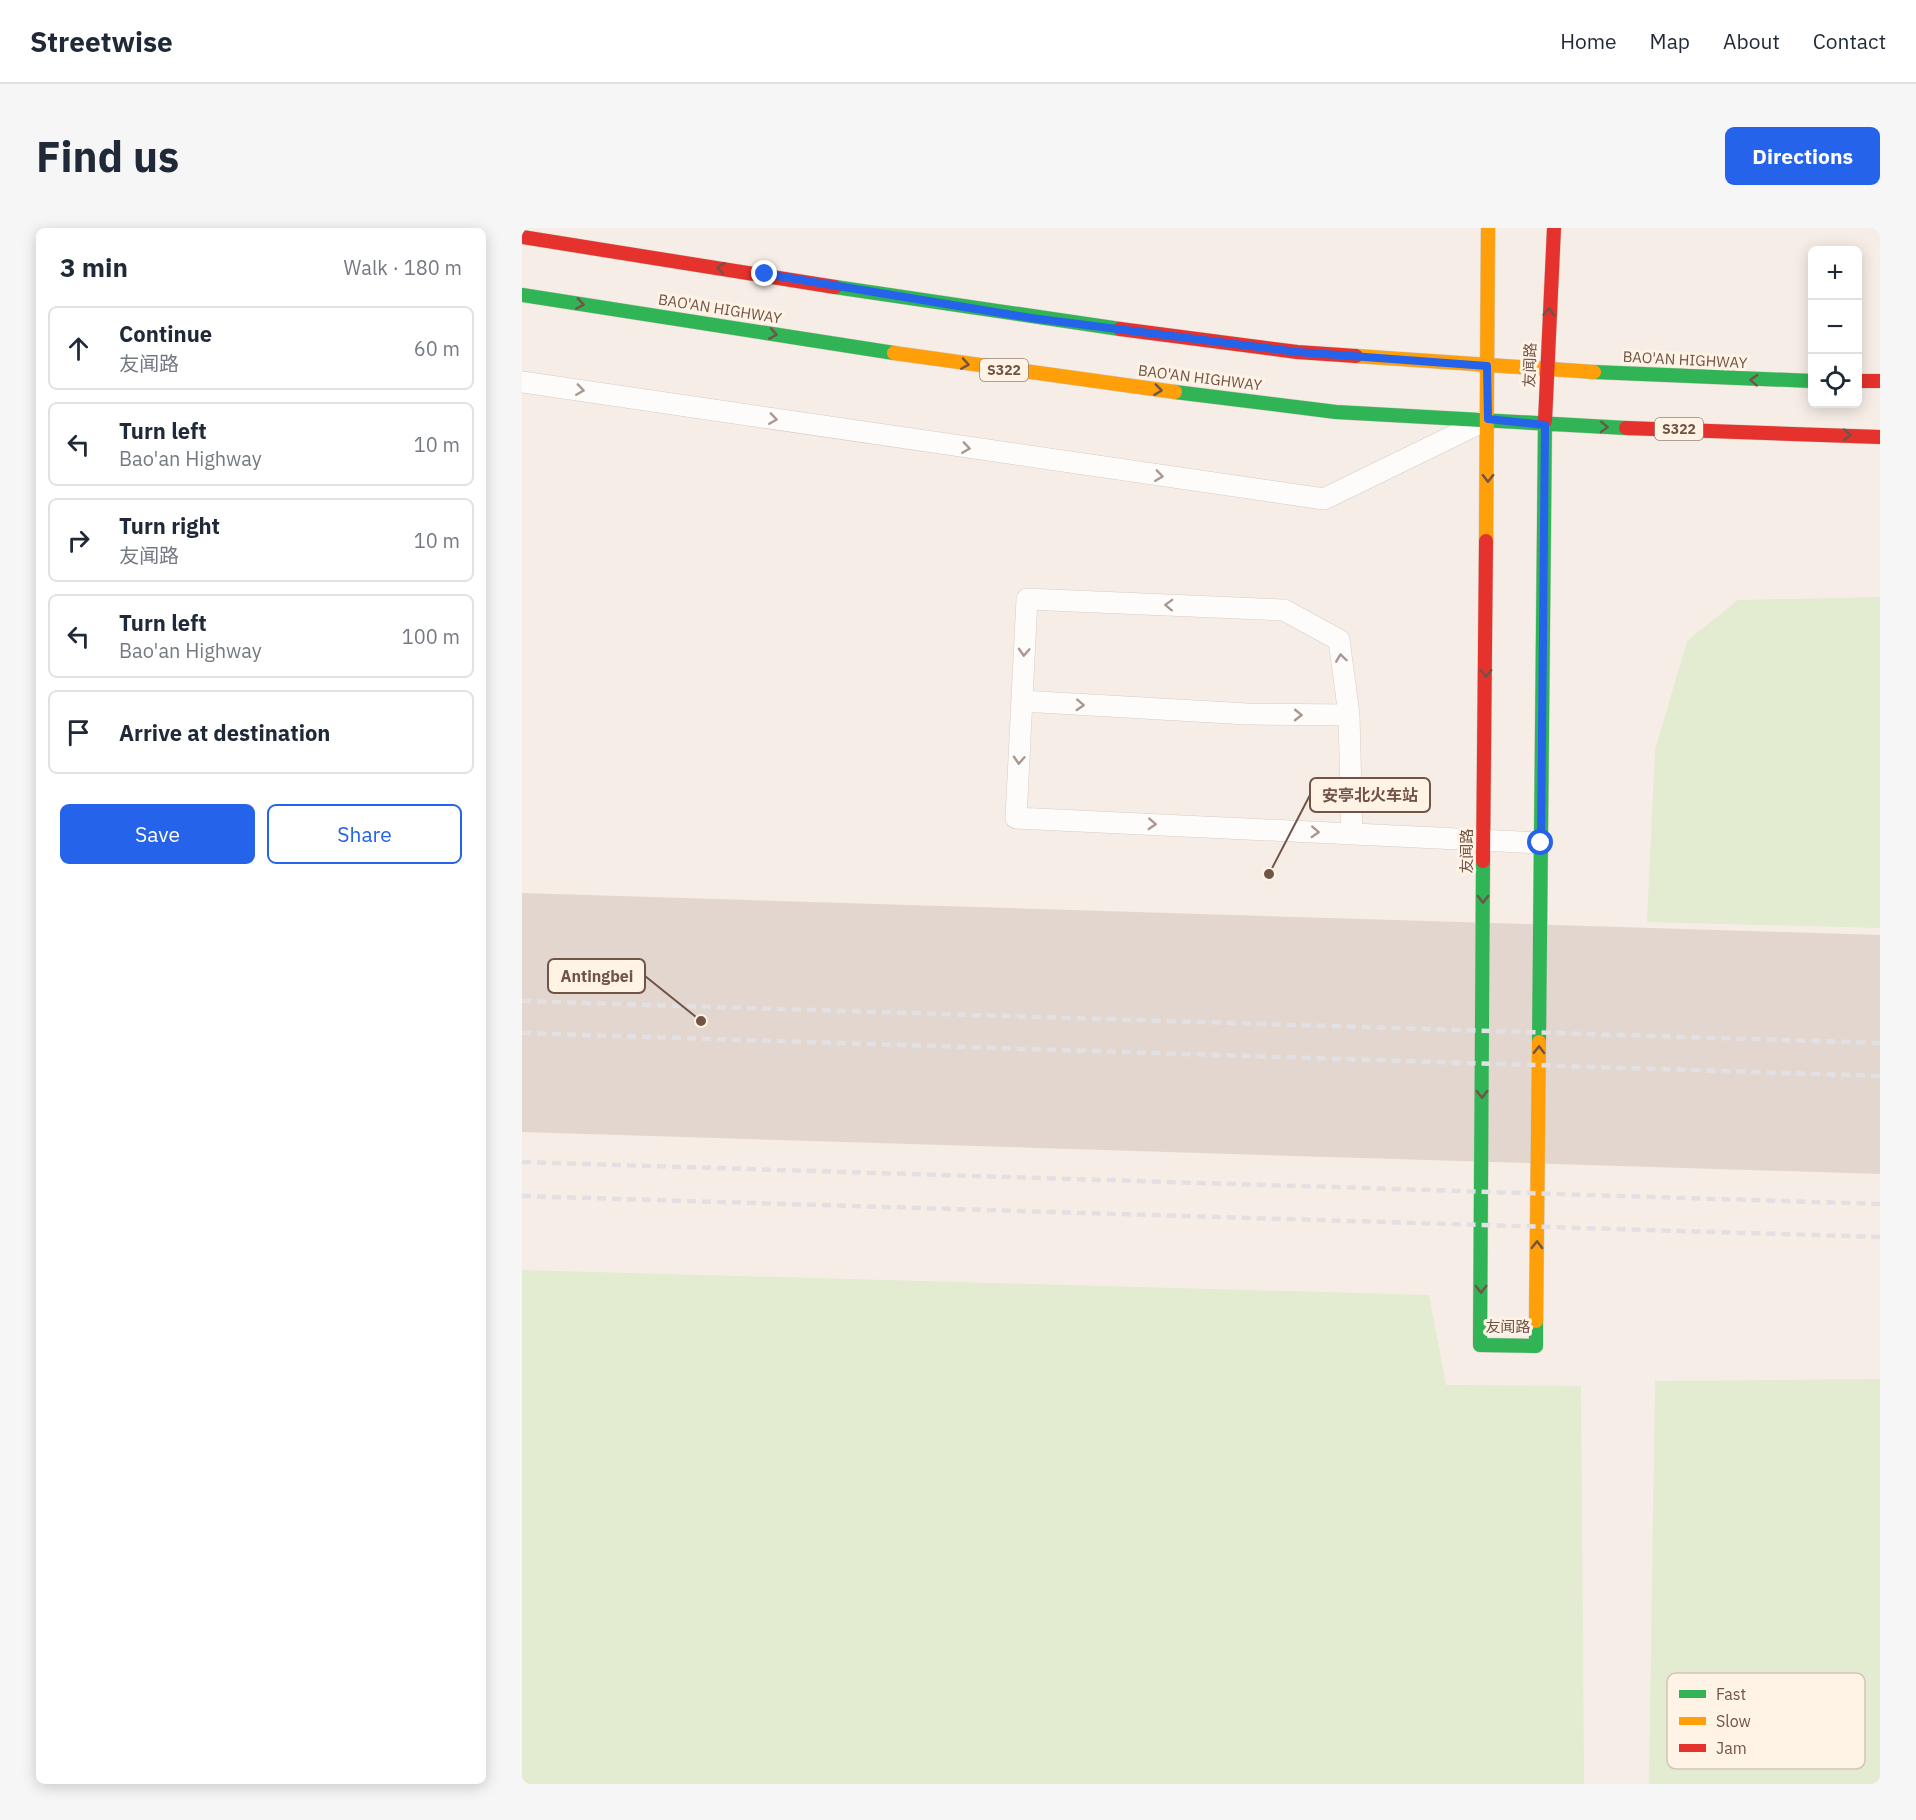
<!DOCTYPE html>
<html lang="en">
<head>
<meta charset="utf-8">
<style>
  body { margin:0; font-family:"IBM Plex Sans","Noto Sans SC",sans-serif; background:#f6f6f7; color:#1f2937 }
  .controls { position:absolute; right:18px; top:18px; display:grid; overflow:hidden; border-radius:9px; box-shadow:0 3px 15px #0003 }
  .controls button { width:54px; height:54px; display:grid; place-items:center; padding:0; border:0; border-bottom:2px solid #e0e1e3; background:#fff; color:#1f2937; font:30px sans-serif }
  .stop { position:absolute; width:18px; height:18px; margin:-14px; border:4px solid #2563eb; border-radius:50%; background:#fff }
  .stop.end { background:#2563eb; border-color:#fff; box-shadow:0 2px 6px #0008 }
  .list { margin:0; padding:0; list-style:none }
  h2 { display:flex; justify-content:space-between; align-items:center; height:78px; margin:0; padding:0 24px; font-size:26px }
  h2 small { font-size:20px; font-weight:400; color:#747a83 }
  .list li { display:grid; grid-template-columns:39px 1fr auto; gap:18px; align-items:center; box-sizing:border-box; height:84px; margin:0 12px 12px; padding:0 12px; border:2px solid #e0e1e3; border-radius:9px }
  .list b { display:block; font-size:22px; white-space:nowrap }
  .list p { margin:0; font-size:20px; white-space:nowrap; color:#747a83 }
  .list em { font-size:20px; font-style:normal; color:#747a83 }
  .actions { display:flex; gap:12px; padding:18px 24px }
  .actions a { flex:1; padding:14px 0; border:2px solid #2563eb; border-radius:9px; text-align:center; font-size:21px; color:#2563eb }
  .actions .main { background:#2563eb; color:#fff }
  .icon { flex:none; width:33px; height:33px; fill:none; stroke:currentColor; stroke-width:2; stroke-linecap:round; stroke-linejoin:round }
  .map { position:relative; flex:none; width:1358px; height:1556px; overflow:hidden; border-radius:9px }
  header { display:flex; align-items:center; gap:36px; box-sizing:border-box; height:84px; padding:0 30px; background:#fff; border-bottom:2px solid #e0e1e3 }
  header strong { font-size:28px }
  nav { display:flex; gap:33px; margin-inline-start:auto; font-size:21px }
  .intro { display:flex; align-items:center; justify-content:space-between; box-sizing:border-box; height:144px; padding:0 36px }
  h1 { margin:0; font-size:42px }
  .button { padding:15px 27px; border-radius:9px; background:#2563eb; color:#fff; font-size:21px; font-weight:700 }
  main { display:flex; gap:36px; padding:0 36px }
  aside { flex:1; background:#fff; border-radius:9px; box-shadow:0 3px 15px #0003 }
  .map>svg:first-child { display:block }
  .green { fill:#e3ebd1 }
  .building { fill:#e2d6ce }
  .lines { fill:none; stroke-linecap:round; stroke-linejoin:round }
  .lane-casing { stroke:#d7cbc4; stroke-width:22 }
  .fast-casing { stroke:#d6cbc3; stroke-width:15 }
  .slow-casing { stroke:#d6cbc3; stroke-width:15 }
  .jam-casing { stroke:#d6cbc3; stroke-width:15 }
  .lane { stroke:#fefcfb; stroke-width:21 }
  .fast { stroke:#30b455; stroke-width:14 }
  .slow { stroke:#ff9f0a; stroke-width:14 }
  .jam { stroke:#e5322d; stroke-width:14 }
  .rail { stroke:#e3e0e3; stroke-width:4.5; stroke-dasharray:9 6; stroke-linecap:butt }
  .oneway { stroke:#725348 }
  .oneway2 { stroke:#aa9790 }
  .route { stroke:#2563eb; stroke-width:8 }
  .labels { text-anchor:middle; stroke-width:6; stroke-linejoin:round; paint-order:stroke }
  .shield { fill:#fff3e6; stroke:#9c8377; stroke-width:1.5 }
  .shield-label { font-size:14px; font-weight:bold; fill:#725348 }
  .street-label { font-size:15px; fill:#725348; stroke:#fff3e6 }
  .key { fill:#fff3e6; stroke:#d5c3b7; stroke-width:1.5 }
  .key-label { font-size:16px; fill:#725348 }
  .leader { fill:none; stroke:#725348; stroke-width:2 }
  .callout-dot { fill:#725348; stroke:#fff3e6; stroke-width:2 }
  .callout { fill:#fff3e6; stroke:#725348; stroke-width:2 }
  .callout-label { font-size:16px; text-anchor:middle; font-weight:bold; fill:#725348 }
</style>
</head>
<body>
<header>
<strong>Streetwise</strong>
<nav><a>Home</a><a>Map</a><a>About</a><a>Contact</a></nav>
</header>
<div class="intro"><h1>Find us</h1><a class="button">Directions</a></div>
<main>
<aside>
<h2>3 min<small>Walk · 180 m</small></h2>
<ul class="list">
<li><svg class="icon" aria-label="ahead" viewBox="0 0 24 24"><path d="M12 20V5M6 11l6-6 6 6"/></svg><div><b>Continue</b><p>友闻路</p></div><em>60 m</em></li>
<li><svg class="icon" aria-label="left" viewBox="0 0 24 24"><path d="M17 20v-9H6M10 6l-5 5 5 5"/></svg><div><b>Turn left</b><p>Bao'an Highway</p></div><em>10 m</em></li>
<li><svg class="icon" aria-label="right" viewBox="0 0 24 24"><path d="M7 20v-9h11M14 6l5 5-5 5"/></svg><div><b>Turn right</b><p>友闻路</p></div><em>10 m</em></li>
<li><svg class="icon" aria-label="left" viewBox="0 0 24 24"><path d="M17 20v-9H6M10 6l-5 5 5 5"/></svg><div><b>Turn left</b><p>Bao'an Highway</p></div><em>100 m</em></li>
<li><svg class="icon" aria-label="arrive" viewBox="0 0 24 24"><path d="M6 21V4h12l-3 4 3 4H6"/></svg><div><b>Arrive at destination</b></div></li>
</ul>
<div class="actions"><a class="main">Save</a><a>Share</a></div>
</aside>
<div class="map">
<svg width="1358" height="1556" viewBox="0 0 1358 1556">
  <rect width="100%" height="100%" fill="#f6eee6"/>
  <path class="green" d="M1358 369V700L1125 694 1133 522 1165 413 1216 372Z
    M0 1042 907 1067 924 1157 1059 1158 1062 1556H0Z
    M1358 1151V1556H1127L1133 1153Z"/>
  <path class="building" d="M0 665 1358 707V946L0 904Z"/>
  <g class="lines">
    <g class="lane-casing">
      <path id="lane" d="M0 154 802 271 960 194
        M500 473 725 486 827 487
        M830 606 827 487 817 412 762 382 505 371 494 590 1019 615"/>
    </g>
    <g class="fast-casing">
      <path id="fast" d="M313 59 598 101
        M0 67 372 125
        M1072 144 1290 153
        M653 164 814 184 1104 200
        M961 633 958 1117 1014 1118V1093
        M1017 814 1023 193"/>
    </g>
    <g class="slow-casing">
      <path id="slow" d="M372 125 653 164
        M834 128 1072 144
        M964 313 966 0
        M1014 1093 1017 814"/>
    </g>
    <g class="jam-casing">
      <path id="jam" d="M0 9 313 59
        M598 101 775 124 834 128
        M1336 153H1358
        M1023 193 1032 0
        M1104 200 1358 209
        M961 633 964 313"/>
    </g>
    <use href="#lane" class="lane"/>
    <use href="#fast" class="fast"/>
    <use href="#slow" class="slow"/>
    <use href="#jam" class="jam"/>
    <path class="rail" d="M0 773 1358 815
      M0 805 1358 848
      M0 934 1358 976
      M0 968 1358 1009"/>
  </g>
  <defs><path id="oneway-chevron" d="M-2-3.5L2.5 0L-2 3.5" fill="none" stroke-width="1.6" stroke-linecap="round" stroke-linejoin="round" transform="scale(1.5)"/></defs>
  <g class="oneway">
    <use href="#oneway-chevron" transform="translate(199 40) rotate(-171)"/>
    <use href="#oneway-chevron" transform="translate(58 76) rotate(9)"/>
    <use href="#oneway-chevron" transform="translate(1027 84) rotate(-87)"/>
    <use href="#oneway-chevron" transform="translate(251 106) rotate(9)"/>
    <use href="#oneway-chevron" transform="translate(443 136) rotate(9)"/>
    <use href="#oneway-chevron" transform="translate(1232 152) rotate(-177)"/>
    <use href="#oneway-chevron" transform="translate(636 162) rotate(7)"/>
    <use href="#oneway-chevron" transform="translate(1082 199) rotate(2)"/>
    <use href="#oneway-chevron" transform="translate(1325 207) rotate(3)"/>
    <use href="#oneway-chevron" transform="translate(966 250) rotate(91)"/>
    <use href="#oneway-chevron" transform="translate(964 445) rotate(91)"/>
    <use href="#oneway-chevron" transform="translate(961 671) rotate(90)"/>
    <use href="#oneway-chevron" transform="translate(1017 822) rotate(-89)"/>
    <use href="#oneway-chevron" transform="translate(960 866) rotate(90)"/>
    <use href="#oneway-chevron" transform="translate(1015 1017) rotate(-89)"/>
    <use href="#oneway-chevron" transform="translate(959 1061) rotate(90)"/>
  </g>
  <g class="oneway2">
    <use href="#oneway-chevron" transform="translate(58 162) rotate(8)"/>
    <use href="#oneway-chevron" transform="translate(251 191) rotate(8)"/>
    <use href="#oneway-chevron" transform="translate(444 220) rotate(8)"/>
    <use href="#oneway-chevron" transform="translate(637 248) rotate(8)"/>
    <use href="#oneway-chevron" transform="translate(647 377) rotate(-178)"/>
    <use href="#oneway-chevron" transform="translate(502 424) rotate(93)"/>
    <use href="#oneway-chevron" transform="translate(819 430) rotate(-98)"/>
    <use href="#oneway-chevron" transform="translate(558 477) rotate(3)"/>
    <use href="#oneway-chevron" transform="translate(776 487) rotate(1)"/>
    <use href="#oneway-chevron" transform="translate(497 532) rotate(93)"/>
    <use href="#oneway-chevron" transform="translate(630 596) rotate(3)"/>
    <use href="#oneway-chevron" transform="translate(793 604) rotate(3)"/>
  </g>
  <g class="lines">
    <path class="route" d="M243 46 509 90 775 124 965 138 966 191 1023 197 1019 615"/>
  </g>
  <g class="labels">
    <g class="shield">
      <rect x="458" y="131" width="48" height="22" rx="4.5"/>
      <rect x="1133" y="190" width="48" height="22" rx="4.5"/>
    </g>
    <g class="shield-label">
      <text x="482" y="147">S322</text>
      <text x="1157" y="206">S322</text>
    </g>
    <g class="street-label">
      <text transform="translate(198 81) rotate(9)" y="5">BAO'AN HIGHWAY</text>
      <text transform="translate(1163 132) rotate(3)" y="5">BAO'AN HIGHWAY</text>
      <text transform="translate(1008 137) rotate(-88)" y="5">友闻路</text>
      <text transform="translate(678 150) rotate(7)" y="5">BAO'AN HIGHWAY</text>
      <text transform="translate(945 623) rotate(-90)" y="5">友闻路</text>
      <text x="986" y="1104">友闻路</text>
    </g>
  </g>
  <rect x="1145" y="1445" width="198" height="96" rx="9" class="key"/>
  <rect x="1157" y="1462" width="27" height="8" fill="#30b455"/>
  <rect x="1157" y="1489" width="27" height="8" fill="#ff9f0a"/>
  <rect x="1157" y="1516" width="27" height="8" fill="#e5322d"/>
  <g class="key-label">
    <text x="1194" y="1472">Fast</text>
    <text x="1194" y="1499">Slow</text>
    <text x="1194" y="1526">Jam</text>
  </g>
  <path class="leader" d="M747 646L788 567M179 793L123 748"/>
  <g class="callout-dot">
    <circle cx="747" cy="646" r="6"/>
    <circle cx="179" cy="793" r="6"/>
  </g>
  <g class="callout">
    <rect x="788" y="550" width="120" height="34" rx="6"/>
    <rect x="26" y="731" width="97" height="34" rx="6"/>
  </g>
  <g class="callout-label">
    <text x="848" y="573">安亭北火车站</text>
    <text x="75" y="754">Antingbei</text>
  </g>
</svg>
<div class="controls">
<button>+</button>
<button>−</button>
<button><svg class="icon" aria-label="locate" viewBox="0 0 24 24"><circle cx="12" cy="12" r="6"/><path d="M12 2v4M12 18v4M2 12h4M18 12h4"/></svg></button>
</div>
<div class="stop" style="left:1019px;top:615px"></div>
<div class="stop end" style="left:243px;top:46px"></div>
</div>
</main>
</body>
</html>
